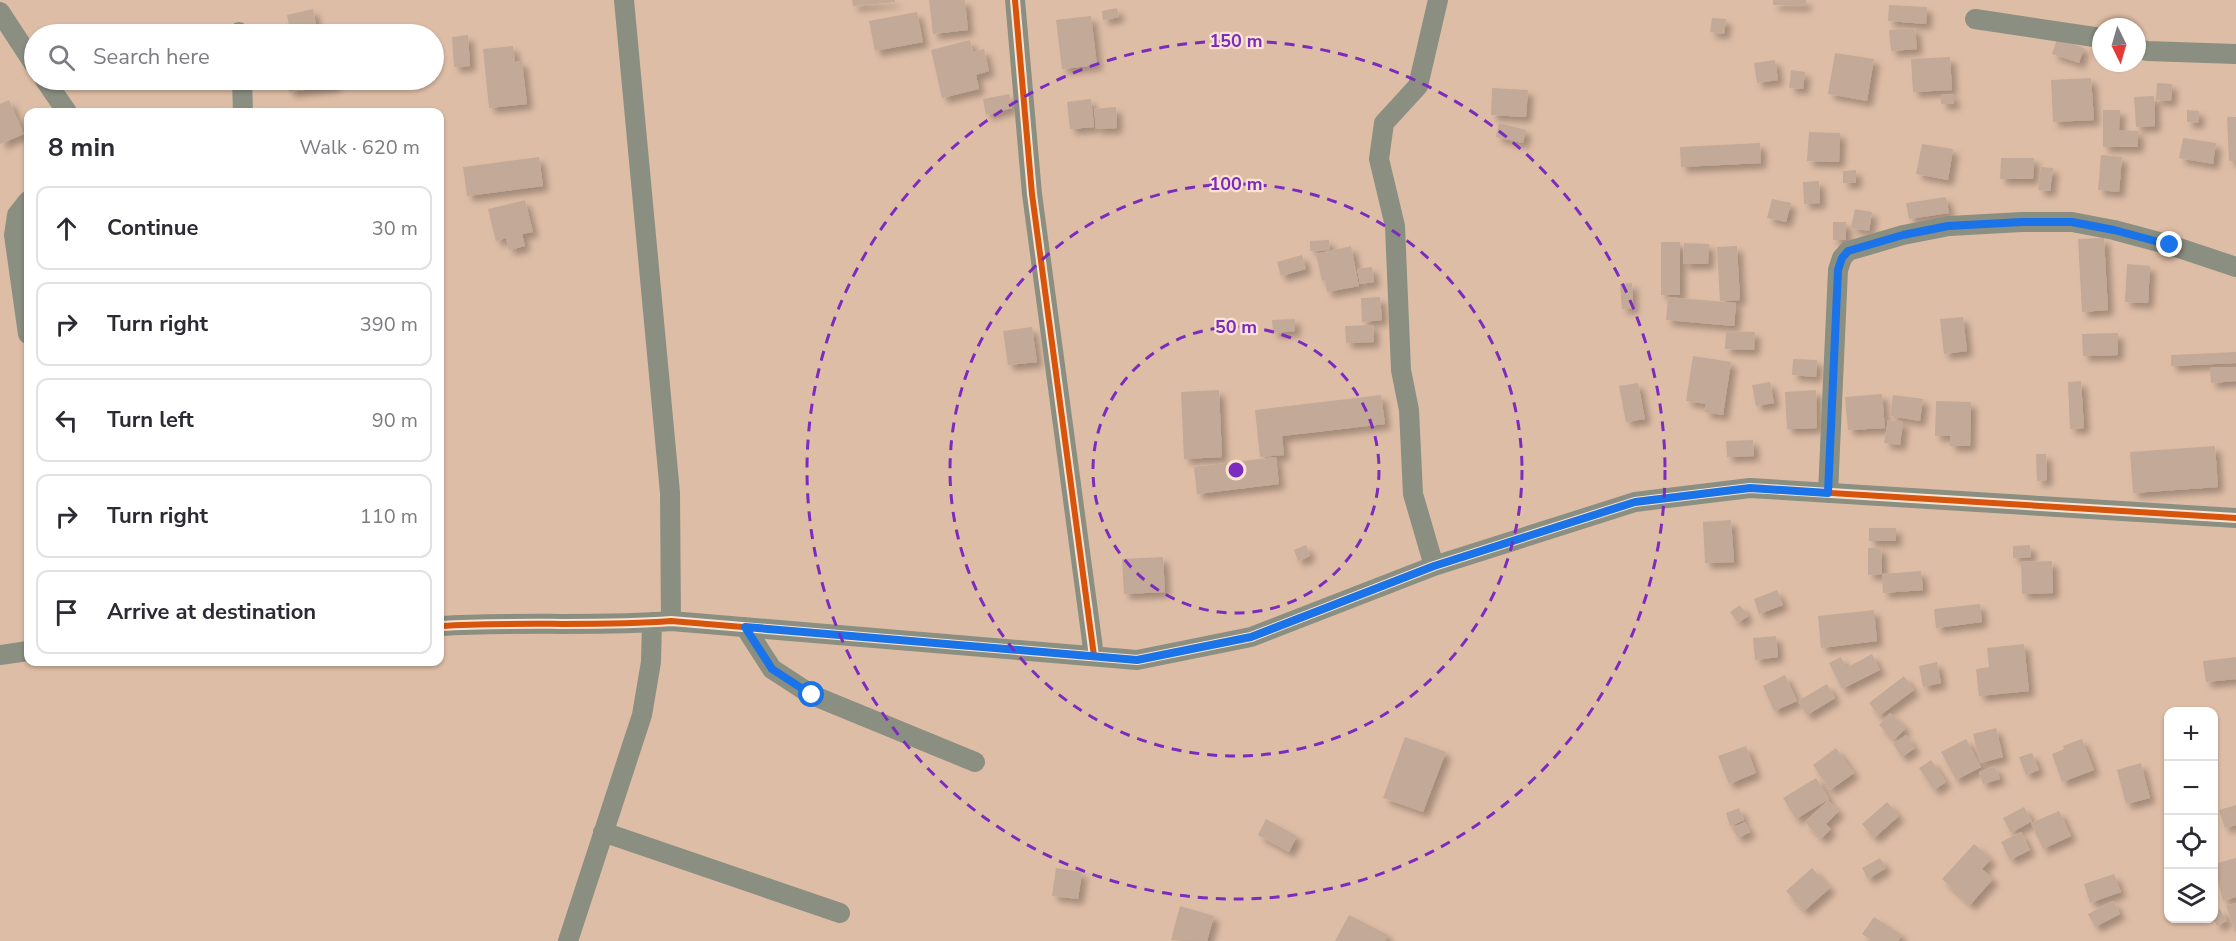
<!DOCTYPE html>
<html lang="en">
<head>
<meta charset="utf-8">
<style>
  body { margin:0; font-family:"Nunito Sans",sans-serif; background:#f2f2f3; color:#2b2b33 }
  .controls { position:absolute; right:18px; bottom:18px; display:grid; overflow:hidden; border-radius:12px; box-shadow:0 2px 4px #0004 }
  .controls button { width:54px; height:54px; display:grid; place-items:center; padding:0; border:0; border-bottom:2px solid #e1e1e2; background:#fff; color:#2b2b33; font:30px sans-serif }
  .compass { position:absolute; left:2092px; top:18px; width:54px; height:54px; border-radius:50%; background:#fff; box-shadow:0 2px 4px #0004; rotate:175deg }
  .stop { position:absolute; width:18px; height:18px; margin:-14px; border:4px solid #1a73e8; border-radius:50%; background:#fff }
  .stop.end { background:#1a73e8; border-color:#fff; box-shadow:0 2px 6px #0008 }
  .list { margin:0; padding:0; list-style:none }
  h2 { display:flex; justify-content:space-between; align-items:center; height:78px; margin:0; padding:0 24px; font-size:26px }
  h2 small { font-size:20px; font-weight:400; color:#7c7c81 }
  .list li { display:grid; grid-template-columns:39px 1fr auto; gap:18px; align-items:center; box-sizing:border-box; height:84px; margin:0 12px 12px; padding:0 12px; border:2px solid #e1e1e2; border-radius:12px }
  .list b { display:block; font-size:22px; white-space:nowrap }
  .list em { font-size:20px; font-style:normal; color:#7c7c81 }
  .icon { flex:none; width:33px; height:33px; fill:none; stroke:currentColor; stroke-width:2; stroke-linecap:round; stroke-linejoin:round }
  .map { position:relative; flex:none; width:2236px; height:941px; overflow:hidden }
  .search { position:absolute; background:#fff; box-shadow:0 2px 4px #0004; left:24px; top:24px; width:420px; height:66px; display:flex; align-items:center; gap:15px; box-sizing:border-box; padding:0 21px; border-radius:33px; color:#7c7c81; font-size:22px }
  .panel { position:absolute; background:#fff; box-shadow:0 2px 4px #0004; left:24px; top:108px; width:420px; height:558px; border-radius:12px }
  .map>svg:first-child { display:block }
  .building { fill:#c3a997; filter:url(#shadow) }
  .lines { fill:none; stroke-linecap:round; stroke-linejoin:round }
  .minor { stroke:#8a8f81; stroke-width:20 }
  .cycleway-casing { stroke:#fce3d2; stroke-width:10 }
  .cycleway { stroke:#d7540d; stroke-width:6 }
  .route { stroke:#1a73e8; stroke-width:8 }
  .ring { fill:none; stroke:#7b2cbf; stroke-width:3; stroke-dasharray:10 8 }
  .centre { fill:#7b2cbf; stroke:#fce3d2; stroke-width:3 }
  .ring-label { font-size:18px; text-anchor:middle; font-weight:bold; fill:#7b2cbf; stroke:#fce3d2; stroke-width:4.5; stroke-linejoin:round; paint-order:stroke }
</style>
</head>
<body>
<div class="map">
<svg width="2236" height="941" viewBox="0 0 2236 941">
  <defs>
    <filter id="shadow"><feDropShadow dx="5.5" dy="5.5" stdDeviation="3" flood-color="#0004"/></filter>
  </defs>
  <rect width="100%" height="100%" fill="#debda6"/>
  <path class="building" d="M852 0H895V2L853 6Z
    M929 0H965L968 30 933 34Z
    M1773 0H1806V6L1773 5Z
    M1889 5 1927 7 1926 24 1888 21Z
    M1117 8 1119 17 1103 20 1102 11Z
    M313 9 316 24 290 30 287 15Z
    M917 12 923 42 875 51 869 21Z
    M1091 16 1097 65 1062 69 1056 20Z
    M1712 18 1726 19 1724 34 1710 32Z
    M1915 28 1917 49 1891 51 1889 30Z
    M468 35 470 66 454 67 452 37Z
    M2057 39 2084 48 2079 63 2052 54Z
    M970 40 973 52 984 49 989 71 976 75 979 89 942 98 931 50Z
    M513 46 515 62 522 61 527 104 489 108 483 49Z
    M1835 53 1874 59 1867 101 1828 94Z
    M1950 57 1952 90 1913 92 1911 59Z
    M1775 60 1778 80 1757 83 1754 63Z
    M1791 70 1805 72 1803 89 1789 88Z
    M2091 78 2094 120 2053 122 2051 80Z
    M287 80H335L336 86 289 92Z
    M2157 83 2172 84 2171 101 2156 100Z
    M1492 88 1528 90 1526 117 1491 115Z
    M1009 94 1012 108 986 115 983 99Z
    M1941 94 1954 95V104H1941Z
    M2154 96 2155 126 2136 127 2134 97Z
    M1091 99 1094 127 1070 129 1067 102Z
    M9 100 24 134 0 144V104Z
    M1116 107 1117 128 1096 129 1094 109Z
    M2103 110H2120L2119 130 2138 131V147H2103Z
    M2187 110 2199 111 2198 123 2187 122Z
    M2227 117H2236V161H2229Z
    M1499 123 1526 130 1523 143 1496 137Z
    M1809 132 1840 133 1839 162 1807 161Z
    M2183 138 2216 143 2213 164 2179 158Z
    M1760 143 1761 163 1681 167 1680 147Z
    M1922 144 1953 149 1948 180 1916 174Z
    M2101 155 2122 157 2119 192 2098 190Z
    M539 157 543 186 467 196 463 167Z
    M2001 158H2034L2033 179H2000Z
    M2041 167 2053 168 2050 191 2038 190Z
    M1856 170V183H1843V171Z
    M1819 181 1820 203 1804 204 1803 182Z
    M1946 197 1949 213 1909 219 1906 203Z
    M1772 199 1791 203 1786 222 1767 218Z
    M525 200 533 232 522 234 525 246 509 250 506 238 496 241 488 209Z
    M1855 209 1872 212 1869 231 1851 228Z
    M1833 222H1846V240H1833Z
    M2104 238 2108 310 2082 312 2078 239Z
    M1329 240 1330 250 1310 251V241Z
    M1661 242H1680V295H1661Z
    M1684 243 1709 244 1708 264H1683Z
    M1351 246 1359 286 1327 292 1325 280 1322 281 1316 254Z
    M1737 246 1740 300 1720 301 1717 247Z
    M1302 255 1306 269 1281 276 1277 262Z
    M2127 264 2150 266 2148 303 2125 302Z
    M1372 267 1374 282 1360 284 1357 269Z
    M1632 283 1633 308 1622 309 1620 284Z
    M1380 297 1382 320 1362 322 1361 298Z
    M1668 297 1736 303 1734 326 1666 320Z
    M1963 317 1967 351 1944 354 1940 319Z
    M1295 319V331L1273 333 1272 320Z
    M1373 325 1374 342 1346 343 1345 326Z
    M1032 327 1037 362 1008 365 1003 331Z
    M1726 331 1755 332 1754 350 1725 349Z
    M2118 333V355L2083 356 2082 334Z
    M2236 352V363L2171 366V355Z
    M1693 356 1731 362 1723 415 1704 412 1706 404 1686 401Z
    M1793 359 1817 360 1816 377 1792 375Z
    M2236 367V381L2211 383 2210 368Z
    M2081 381 2084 428 2070 429 2068 382Z
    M1770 382 1774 403 1756 406 1752 385Z
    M1638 383 1645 419 1626 422 1619 386Z
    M1219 390 1222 457 1184 459 1181 392Z
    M1816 390 1817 428 1787 429 1785 392Z
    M1882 394 1885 428 1848 430 1845 397Z
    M1381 395 1385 424 1282 436 1284 455 1260 457 1255 410Z
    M1893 395 1923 399 1920 421 1890 416Z
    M1936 401 1971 402 1970 446H1950V436H1935Z
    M1888 420 1903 422 1900 445 1884 443Z
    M1753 440 1754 456 1727 457 1726 441Z
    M2215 446 2218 487 2133 493 2130 452Z
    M2036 454H2046L2047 480 2037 481Z
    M1276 457 1279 484 1197 494 1194 467Z
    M1731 520 1734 562 1705 563 1703 522Z
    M1869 528H1896V541H1869Z
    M1306 545 1310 556 1298 561 1294 550Z
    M2030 545 2031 557 2013 558V546Z
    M1881 547 1882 574 1868 575V548Z
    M1163 557 1165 592 1124 594 1122 559Z
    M2052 561 2053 593 2022 594 2021 562Z
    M1921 571 1923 590 1883 593 1882 574Z
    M1777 590 1783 605 1759 614 1754 599Z
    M1980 604 1982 622 1936 628 1934 609Z
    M1740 605 1748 616 1738 623 1730 612Z
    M1874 610 1877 641 1821 648 1818 616Z
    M1776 636 1778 657 1755 660 1753 638Z
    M2024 644 2029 691 1979 696 1976 669 1989 667 1987 648Z
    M1872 654 1880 670 1842 689 1829 663 1841 657 1846 668Z
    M2236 657V679L2206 682 2203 661Z
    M1937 662 1941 683 1923 687 1919 666Z
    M1785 675 1797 701 1774 711 1763 686Z
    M1904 676 1914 690 1879 716 1869 703Z
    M1827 684 1835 698 1807 715 1798 701Z
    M1890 713 1906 728 1894 740 1879 725Z
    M1996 728 2003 757 1980 763 1973 734Z
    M1906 735 1915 748 1902 757 1893 744Z
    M1405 737 1446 752 1423 812 1383 798Z
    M1966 739 1981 767 1956 780 1941 752Z
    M2082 739 2094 770 2062 782 2052 754 2064 749 2063 746Z
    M1746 746 1756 773 1729 784 1718 756Z
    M1836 748 1854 773 1830 790 1813 765Z
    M2032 753 2039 770 2026 775 2019 757Z
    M1931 760 1946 782 1934 790 1919 768Z
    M2141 763 2150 798 2126 804 2117 770Z
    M1995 766 2000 779 1983 784 1979 772Z
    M1816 778 1829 799 1796 819 1783 798Z
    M1828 800 1839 811 1826 824 1831 829 1821 839 1805 822Z
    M1887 802 1899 816 1874 838 1862 824Z
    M2236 805V825L2225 828 2219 810Z
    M2024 807 2032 821 2011 833 2003 818Z
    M1739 808 1744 820 1730 826 1726 813Z
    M2059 811 2071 836 2043 849 2031 823Z
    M1266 819 1297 836 1289 852 1258 835Z
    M1745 822 1750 832 1738 838 1732 828Z
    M2021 832 2030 850 2010 860 2001 842Z
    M1974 844 1991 859 1982 869 1993 879 1970 905 1942 879Z
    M1880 858 1886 868 1868 879 1862 868Z
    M2236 858V897L2223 901 2214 864Z
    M1056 868 1082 872 1078 899 1052 896Z
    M1812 868 1830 888 1804 911 1786 891Z
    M2114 874 2121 892 2090 903 2084 884Z
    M2113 901 2120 914 2095 927 2088 914Z
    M2236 903V933L2226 906Z
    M1180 906 1214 916 1207 941 1171 940Z
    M2220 909 2227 921 2217 926 2214 920V913Z
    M1349 915 1388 935 1385 941H1335Z
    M1874 917 1902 935 1898 941H1872L1862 934Z"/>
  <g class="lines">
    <path class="minor" d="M624 0 670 493 671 621
      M1015 0 1032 194 1094 656
      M0 12 34 64
      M1975 19 2101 38
      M239 32V34
      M2137 48 2147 51 2236 54
      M45 80 67 112
      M242 80 243 112
      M28 201 17 215 14 235 28 334
      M1828 493 1838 270 1842 258 1848 251 1903 235 1949 226 2022 222H2072L2114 230 2170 245 2236 267
      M1434 566 1413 494 1409 410 1401 370 1395 226 1379 159 1384 123 1418 86 1438 0
      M440 626C516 621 594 627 671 621L1137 660 1251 637 1434 566 1635 502 1750 488 2236 518
      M745 627 772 669 812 695 975 762
      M0 655 28 651
      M603 832 840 913
      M568 941 642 715 651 662 652 622"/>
    <g class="cycleway-casing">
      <path id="cycleway" d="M1015 0 1032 194 1094 656
        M440 626C516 621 594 627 671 621L1137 660 1251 637 1434 566 1635 502 1750 488 2236 518"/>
    </g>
    <use href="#cycleway" class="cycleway"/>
  </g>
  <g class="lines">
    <path class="route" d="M812 695 772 669 745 627 1137 660 1251 637 1434 566 1635 502 1750 488 1828 493 1838 270 1842 258 1848 251 1903 235 1948 226 2022 222H2072L2114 230 2170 245"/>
  </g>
  <g class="ring">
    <circle cx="1236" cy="470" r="143"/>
    <circle cx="1236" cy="470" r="286"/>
    <circle cx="1236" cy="470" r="429"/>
  </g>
  <circle cx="1236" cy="470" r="9" class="centre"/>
  <g class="ring-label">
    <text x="1236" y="47">150 m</text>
    <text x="1236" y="190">100 m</text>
    <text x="1236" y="333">50 m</text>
  </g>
</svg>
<div class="controls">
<button>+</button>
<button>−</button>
<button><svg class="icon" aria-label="locate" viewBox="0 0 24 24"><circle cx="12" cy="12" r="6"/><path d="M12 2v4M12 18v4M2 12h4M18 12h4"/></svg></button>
<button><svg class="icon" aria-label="layers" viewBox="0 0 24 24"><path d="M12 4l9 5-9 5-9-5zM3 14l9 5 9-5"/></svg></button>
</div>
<svg class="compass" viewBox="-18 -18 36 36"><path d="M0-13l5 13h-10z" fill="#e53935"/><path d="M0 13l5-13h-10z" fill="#7c7c81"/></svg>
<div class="stop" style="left:812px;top:695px"></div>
<div class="stop end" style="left:2170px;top:245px"></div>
<div class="search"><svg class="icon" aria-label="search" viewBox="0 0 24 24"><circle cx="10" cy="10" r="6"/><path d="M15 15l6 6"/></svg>Search here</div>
<section class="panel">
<h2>8 min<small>Walk · 620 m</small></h2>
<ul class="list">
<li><svg class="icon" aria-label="ahead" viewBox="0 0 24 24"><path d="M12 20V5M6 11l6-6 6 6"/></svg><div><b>Continue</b></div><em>30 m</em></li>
<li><svg class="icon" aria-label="right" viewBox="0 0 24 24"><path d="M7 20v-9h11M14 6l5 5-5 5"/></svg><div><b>Turn right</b></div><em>390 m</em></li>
<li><svg class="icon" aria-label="left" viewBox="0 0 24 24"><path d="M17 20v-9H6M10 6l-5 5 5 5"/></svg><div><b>Turn left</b></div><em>90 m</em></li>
<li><svg class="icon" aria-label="right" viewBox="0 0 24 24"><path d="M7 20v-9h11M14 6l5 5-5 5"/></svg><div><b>Turn right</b></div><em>110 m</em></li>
<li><svg class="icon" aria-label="arrive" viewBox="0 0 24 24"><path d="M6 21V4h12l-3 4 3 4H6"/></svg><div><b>Arrive at destination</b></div></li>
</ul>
</section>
</div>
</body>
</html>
